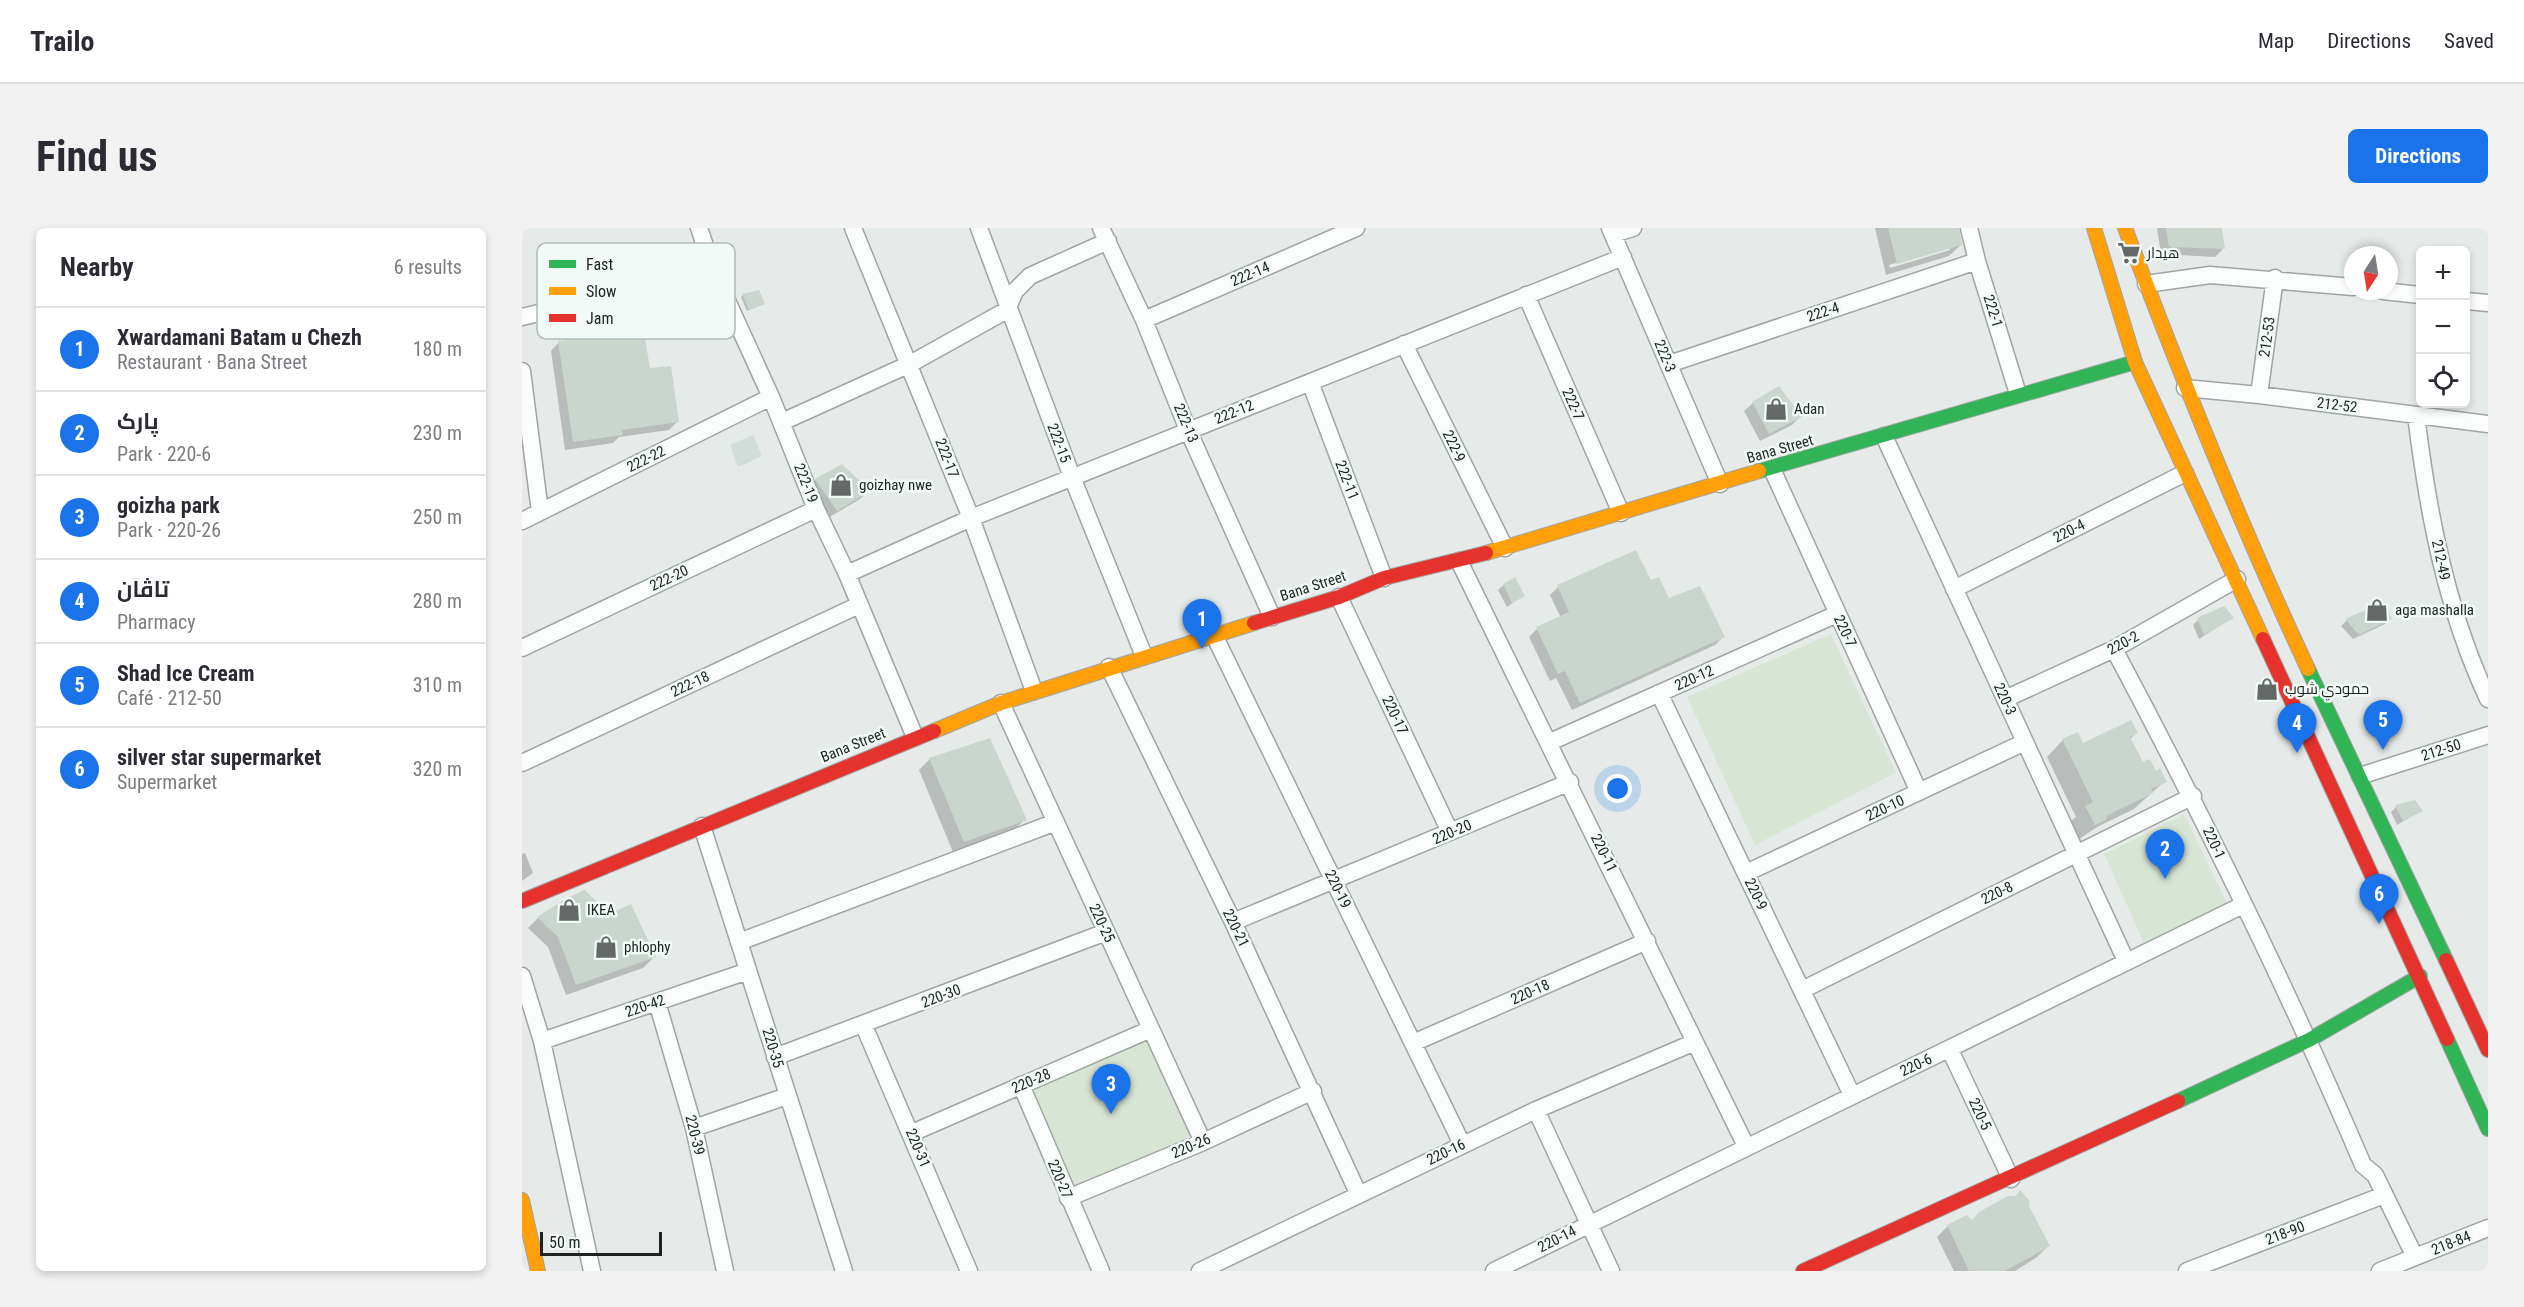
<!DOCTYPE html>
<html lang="en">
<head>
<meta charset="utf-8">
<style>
  body { margin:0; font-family:"Roboto Condensed",Cairo,sans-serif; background:#f2f2f3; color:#2b2b33 }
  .controls { position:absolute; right:18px; top:18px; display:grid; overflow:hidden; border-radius:9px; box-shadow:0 3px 9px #0003 }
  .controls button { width:54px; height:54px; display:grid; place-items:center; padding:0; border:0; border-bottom:2px solid #e1e1e2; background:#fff; color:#2b2b33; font:30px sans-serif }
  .compass { position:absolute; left:1822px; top:18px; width:54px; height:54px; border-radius:50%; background:#fff; box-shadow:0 3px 9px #0003; rotate:192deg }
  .scale { position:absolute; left:18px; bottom:15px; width:122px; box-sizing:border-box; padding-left:6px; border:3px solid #1e2220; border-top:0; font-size:16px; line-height:21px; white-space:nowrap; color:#1e2220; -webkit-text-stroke:4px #f1faf7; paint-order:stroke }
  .you { position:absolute; left:1096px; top:561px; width:21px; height:21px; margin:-15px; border:4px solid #fff; border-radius:50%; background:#1a73e8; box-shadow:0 0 0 9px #1a73e833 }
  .badge { display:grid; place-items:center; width:39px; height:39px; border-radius:50%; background:#1a73e8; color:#fff; font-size:20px; font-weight:700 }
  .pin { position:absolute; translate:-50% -50px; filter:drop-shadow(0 2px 3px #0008) }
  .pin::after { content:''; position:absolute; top:32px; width:21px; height:18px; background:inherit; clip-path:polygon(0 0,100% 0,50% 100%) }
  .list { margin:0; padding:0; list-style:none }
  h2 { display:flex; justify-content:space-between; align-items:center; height:78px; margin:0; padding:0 24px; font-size:26px }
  h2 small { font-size:20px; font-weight:400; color:#7c7c81 }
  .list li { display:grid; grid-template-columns:39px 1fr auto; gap:18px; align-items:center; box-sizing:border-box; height:84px; padding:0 24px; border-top:2px solid #e1e1e2 }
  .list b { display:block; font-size:22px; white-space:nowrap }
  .list p { margin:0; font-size:20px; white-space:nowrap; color:#7c7c81 }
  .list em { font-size:20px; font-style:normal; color:#7c7c81 }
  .icon { flex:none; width:33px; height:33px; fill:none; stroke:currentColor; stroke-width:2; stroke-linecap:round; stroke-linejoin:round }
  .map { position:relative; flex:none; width:1966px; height:1043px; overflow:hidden; border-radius:9px }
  header { display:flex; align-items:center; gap:36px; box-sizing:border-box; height:84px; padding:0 30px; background:#fff; border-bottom:2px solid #e1e1e2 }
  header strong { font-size:28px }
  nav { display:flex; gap:33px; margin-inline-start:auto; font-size:21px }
  .intro { display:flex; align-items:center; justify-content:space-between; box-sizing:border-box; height:144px; padding:0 36px }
  h1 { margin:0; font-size:42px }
  .button { padding:15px 27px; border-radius:9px; background:#1a73e8; color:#fff; font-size:21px; font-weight:700 }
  main { display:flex; gap:36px; padding:0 36px }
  aside { flex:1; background:#fff; border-radius:9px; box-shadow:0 3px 9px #0003 }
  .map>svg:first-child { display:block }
  .built { fill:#d2ddd9 }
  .green { fill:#d8e5d5 }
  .shadow { fill:#0003; fill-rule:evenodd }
  .building { fill:#cad5ce }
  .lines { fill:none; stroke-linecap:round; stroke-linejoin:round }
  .street-casing { stroke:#a0a4a2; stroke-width:19 }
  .fast-casing { stroke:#a0a4a2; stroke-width:16 }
  .slow-casing { stroke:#a0a4a2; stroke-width:16 }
  .jam-casing { stroke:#a0a4a2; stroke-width:16 }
  .street { stroke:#fbfcfc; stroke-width:16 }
  .fast { stroke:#30b455; stroke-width:14 }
  .slow { stroke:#ff9f0a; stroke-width:14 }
  .jam { stroke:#e5322d; stroke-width:14 }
  .labels { text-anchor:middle; stroke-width:5; stroke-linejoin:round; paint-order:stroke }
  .poi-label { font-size:15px; fill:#1e2220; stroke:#f1faf7; text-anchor:start }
  .street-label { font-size:15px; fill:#1e2220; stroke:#f1faf7 }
  .key { fill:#f1faf7; stroke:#b2b9b6; stroke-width:1.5 }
  .key-label { font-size:16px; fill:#1e2220 }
</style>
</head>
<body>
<header>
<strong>Trailo</strong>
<nav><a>Map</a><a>Directions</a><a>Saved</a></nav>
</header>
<div class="intro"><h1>Find us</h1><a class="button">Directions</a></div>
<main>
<aside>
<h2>Nearby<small>6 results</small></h2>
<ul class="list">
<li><span class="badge">1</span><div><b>Xwardamani Batam u Chezh</b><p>Restaurant · Bana Street</p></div><em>180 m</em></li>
<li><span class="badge">2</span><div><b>پارک</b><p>Park · 220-6</p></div><em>230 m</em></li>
<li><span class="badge">3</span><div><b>goizha park</b><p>Park · 220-26</p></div><em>250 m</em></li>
<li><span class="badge">4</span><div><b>تاڤان</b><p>Pharmacy</p></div><em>280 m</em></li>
<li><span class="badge">5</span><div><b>Shad Ice Cream</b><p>Café · 212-50</p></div><em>310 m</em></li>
<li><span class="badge">6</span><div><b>silver star supermarket</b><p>Supermarket</p></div><em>320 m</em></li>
</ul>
</aside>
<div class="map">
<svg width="1966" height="1043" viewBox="0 0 1966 1043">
  <rect width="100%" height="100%" fill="#e6ebe9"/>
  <path class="built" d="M231 207 240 228 216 239 208 217Z"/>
  <path class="green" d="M1309 406 1374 545 1233 617 1165 469Z
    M1662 586 1705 675 1622 715 1582 626Z
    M629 801 681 914 546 970 499 857Z"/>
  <path class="shadow" d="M1436 0 1439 17 1427 28 1364 47 1353 0ZM1428 19V22L1368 40 1367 37Z
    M1635 0H1698L1701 21 1693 29 1639 26Z
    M221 67 241 76 225 83 219 69Z
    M99 86 155 194 147 202 97 209 91 215 43 222 29 123 37 114 89 107 92 104 91 94Z
    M1231 175 1278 189 1270 197 1238 213 1222 183Z
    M294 252 346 263 338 271 306 290 286 260Z
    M1128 354 1146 372 1201 409 1193 417 1050 482 1034 450 1028 453 1007 409 1015 401 1039 390 1028 367 1036 359Z
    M982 357 1001 368 985 379 976 362Z
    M1861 376 1868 390 1863 396 1831 411 1819 398 1824 393Z
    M1710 390 1677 411 1671 397 1676 392Z
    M1614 505 1608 511 1620 536 1643 553 1612 581 1575 599 1556 612 1547 595 1554 589 1525 529 1541 512 1560 517Z
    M408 531 503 591 492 602 431 624 397 542Z
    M1874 579 1899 583 1875 597 1869 584Z
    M3 625 11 645 0 653V626Z
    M16 690 132 729 121 740 44 767 26 719 6 700Z
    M1505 978 1526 1018 1515 1029 1493 1043H1432L1415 1009 1426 998Z"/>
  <path class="building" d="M1366 0H1437L1440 17 1375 36Z
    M1644 0H1700L1703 21 1647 19Z
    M237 62 243 76 227 82 220 66Z
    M118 82 128 140 149 138 157 194 100 202 101 207 51 214 36 113 93 105V101H100L98 84Z
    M1257 158 1280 189 1247 206 1230 174Z
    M320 236 348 263 315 283 293 251Z
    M1114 322 1129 352 1137 349 1147 370 1178 358 1203 409 1058 475 1043 443 1036 446 1014 399 1047 384 1035 357Z
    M993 349 1003 368 990 375 981 356Z
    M1862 374 1870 391 1837 407 1823 391Z
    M1702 378 1712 390 1682 407 1675 390Z
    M1609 492 1616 505 1608 509 1621 534 1628 531 1634 543 1638 540 1645 554 1629 561 1631 565 1584 588 1585 591 1573 597 1563 578 1571 574 1540 511 1556 504 1561 515Z
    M468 510 505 592 442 614 407 530Z
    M1893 572 1901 583 1881 593 1873 577Z
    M63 662 87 686 109 676 134 729 54 757 36 709 15 689 45 670Z
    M1498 962 1508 973 1507 978 1528 1018 1483 1043H1447L1425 997 1445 987 1450 992 1457 984 1486 968H1494Z"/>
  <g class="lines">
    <g class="street-casing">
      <path id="street" d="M177 0 192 44 249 169 294 281 325 346 393 509
        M331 0 449 290 512 463
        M457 0 550 249 622 428
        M579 0 622 92 666 202 750 389
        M1088 0 1198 256
        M1447 0 1455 33 1496 166
        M1091 6 1111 0
        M1624 56 1688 47 1831 59
        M1861 63 1898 67
        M1004 67 1099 285
        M1944 73 1966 75
        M0 89 192 44
        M622 92 834 0
        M882 116 983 320
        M1147 136 1455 33
        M0 143 18 284
        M788 154 862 350
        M1663 160 1737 167 1966 196
        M1737 167 1753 50
        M1894 187C1906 285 1924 381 1966 471
        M260 194 388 136 485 82 493 63 508 48 586 13
        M1362 208 1604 733
        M1250 241 1397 564
        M0 293 249 169
        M937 333 1224 918
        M325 346 449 290 1101 29
        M1432 361 1663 245
        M817 369 928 604
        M692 407 940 916
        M0 420 294 281
        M1592 421C1682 590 1766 761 1841 937L1853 947 1893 1029
        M587 439 711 694 836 965
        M1137 465 1330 867
        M1483 471 1592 421 1715 351
        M479 475 681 914
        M1028 514 1315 386
        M0 535 337 377
        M1838 548 1966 507
        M180 598 322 1043
        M1224 645 1503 514
        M711 694 1048 554
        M217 714 534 594
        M0 748 20 813 70 1043
        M1280 762 1671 568
        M135 774 172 900 203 1043
        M342 798 447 1043
        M20 813 226 743
        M891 815 1125 713
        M1428 822 1489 951
        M253 829 584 704
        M499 857 579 1043
        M1014 882 1089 1043
        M172 900 265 868
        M390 905 629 801
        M546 970 681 914 791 863
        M678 1043 1014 882 1173 814
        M972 1043 1721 677
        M1665 1043 1862 967
        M1858 1043 1966 1000"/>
    </g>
    <g class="fast-casing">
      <path id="fast" d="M1237 243 1613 134
        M1786 441 1924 732
        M1925 811 1966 901
        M1656 873 1787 812 1898 748"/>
    </g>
    <g class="slow-casing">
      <path id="slow" d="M1572 0 1613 134 1741 411
        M1603 0C1659 149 1718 296 1786 441
        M964 325 1237 243
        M412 503 479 475 732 395
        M0 972 16 1043"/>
    </g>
    <g class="jam-casing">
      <path id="jam" d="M732 395 817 369 862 350 964 325
        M1741 411 1925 811
        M0 673 412 503
        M1924 732 1966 822
        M1281 1043 1656 873"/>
    </g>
    <use href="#street" class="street"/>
    <use href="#fast" class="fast"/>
    <use href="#slow" class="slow"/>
    <use href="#jam" class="jam"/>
  </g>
  <defs>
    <g id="supermarket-bare" transform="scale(1.8)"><path d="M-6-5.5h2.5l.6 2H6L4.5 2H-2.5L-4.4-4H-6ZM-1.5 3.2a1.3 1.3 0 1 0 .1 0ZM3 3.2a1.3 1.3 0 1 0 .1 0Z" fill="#646866" stroke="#f1faf7" stroke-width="2.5" paint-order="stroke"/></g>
    <g id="shop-bare" transform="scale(1.8)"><path d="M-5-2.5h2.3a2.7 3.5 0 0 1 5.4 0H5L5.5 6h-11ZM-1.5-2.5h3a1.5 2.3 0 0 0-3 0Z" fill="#646866" stroke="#f1faf7" stroke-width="2.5" paint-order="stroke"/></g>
  </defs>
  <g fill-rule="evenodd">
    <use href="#supermarket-bare" x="1607" y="25"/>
    <use href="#shop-bare" x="1254" y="181"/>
    <use href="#shop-bare" x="319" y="257"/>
    <use href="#shop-bare" x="1855" y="382"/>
    <use href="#shop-bare" x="1745" y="461"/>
    <use href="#shop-bare" x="47" y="682"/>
    <use href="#shop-bare" x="84" y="719"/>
  </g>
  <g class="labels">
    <g class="poi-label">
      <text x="1625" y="30">هيدار</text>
      <text x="1272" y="186">Adan</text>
      <text x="337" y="262">goizhay nwe</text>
      <text x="1873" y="387">aga mashalla</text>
      <text x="1763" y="466">حمودي شوب</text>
      <text x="65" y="687">IKEA</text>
      <text x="102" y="724">phlophy</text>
    </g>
    <g class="street-label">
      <text transform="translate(728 46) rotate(-23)" y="5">222-14</text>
      <text transform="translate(1471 83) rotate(73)" y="5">222-1</text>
      <text transform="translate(1301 84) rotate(-18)" y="5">222-4</text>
      <text transform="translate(1745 109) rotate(-82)" y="5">212-53</text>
      <text transform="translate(1143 128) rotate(67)" y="5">222-3</text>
      <text transform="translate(1051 176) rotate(66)" y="5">222-7</text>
      <text transform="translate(1815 177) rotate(7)" y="5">212-52</text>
      <text transform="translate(712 184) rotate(-22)" y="5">222-12</text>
      <text transform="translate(664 195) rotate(67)" y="5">222-13</text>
      <text transform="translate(537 215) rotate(69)" y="5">222-15</text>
      <text transform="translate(932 218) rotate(64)" y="5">222-9</text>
      <text transform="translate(1258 221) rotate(-16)" y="5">Bana Street</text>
      <text transform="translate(425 230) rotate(69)" y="5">222-17</text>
      <text transform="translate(124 231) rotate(-26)" y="5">222-22</text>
      <text transform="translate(825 252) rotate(69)" y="5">222-11</text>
      <text transform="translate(284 255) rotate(68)" y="5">222-19</text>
      <text transform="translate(1547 303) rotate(-27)" y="5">220-4</text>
      <text transform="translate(1919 332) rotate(78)" y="5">212-49</text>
      <text transform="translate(147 350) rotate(-25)" y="5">222-20</text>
      <text transform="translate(791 358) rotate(-18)" y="5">Bana Street</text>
      <text transform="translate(1323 403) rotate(65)" y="5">220-7</text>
      <text transform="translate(1601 415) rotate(-28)" y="5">220-2</text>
      <text transform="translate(1172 450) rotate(-24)" y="5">220-12</text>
      <text transform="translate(168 456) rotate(-25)" y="5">222-18</text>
      <text transform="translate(1483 471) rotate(65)" y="5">220-3</text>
      <text transform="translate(873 487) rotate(65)" y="5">220-17</text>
      <text transform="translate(331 517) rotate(-22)" y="5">Bana Street</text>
      <text transform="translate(1919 522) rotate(-18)" y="5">212-50</text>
      <text transform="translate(1363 580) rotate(-25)" y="5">220-10</text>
      <text transform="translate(930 604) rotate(-23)" y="5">220-20</text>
      <text transform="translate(1692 615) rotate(65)" y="5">220-1</text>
      <text transform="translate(1082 625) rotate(64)" y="5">220-11</text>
      <text transform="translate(816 661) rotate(64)" y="5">220-19</text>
      <text transform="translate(1475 665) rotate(-26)" y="5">220-8</text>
      <text transform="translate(1234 666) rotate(64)" y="5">220-9</text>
      <text transform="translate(580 695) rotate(65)" y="5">220-25</text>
      <text transform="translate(714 700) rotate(64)" y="5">220-21</text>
      <text transform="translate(1008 764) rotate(-24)" y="5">220-18</text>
      <text transform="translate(419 768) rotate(-21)" y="5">220-30</text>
      <text transform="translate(123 778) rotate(-19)" y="5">220-42</text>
      <text transform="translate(251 820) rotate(73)" y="5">220-35</text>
      <text transform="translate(1394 837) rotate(-25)" y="5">220-6</text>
      <text transform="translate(509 853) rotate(-23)" y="5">220-28</text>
      <text transform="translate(1458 886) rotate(65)" y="5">220-5</text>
      <text transform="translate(173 907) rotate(76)" y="5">220-39</text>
      <text transform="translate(669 918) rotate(-23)" y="5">220-26</text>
      <text transform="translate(396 920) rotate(67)" y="5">220-31</text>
      <text transform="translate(924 924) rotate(-25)" y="5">220-16</text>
      <text transform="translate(538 951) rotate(67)" y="5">220-27</text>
      <text transform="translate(1763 1005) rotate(-21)" y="5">218-90</text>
      <text transform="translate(1035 1011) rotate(-27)" y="5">220-14</text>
      <text transform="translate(1929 1015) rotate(-22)" y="5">218-84</text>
    </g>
  </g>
  <rect x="15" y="15" width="198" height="96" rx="9" class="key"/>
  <rect x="27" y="32" width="27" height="8" fill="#30b455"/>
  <rect x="27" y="59" width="27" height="8" fill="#ff9f0a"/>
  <rect x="27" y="86" width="27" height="8" fill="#e5322d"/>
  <g class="key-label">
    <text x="64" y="42">Fast</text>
    <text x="64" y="69">Slow</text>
    <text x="64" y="96">Jam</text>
  </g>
</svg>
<div class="controls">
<button>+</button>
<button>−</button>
<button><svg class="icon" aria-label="locate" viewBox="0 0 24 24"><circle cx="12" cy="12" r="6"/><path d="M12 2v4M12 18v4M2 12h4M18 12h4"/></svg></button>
</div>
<svg class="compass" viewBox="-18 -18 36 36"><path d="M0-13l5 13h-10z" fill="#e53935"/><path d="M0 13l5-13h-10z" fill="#7c7c81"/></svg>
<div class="scale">50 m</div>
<div class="you"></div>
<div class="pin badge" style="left:680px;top:421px">1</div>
<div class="pin badge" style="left:1643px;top:651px">2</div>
<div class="pin badge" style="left:589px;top:886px">3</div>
<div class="pin badge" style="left:1775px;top:525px">4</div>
<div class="pin badge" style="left:1861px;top:522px">5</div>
<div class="pin badge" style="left:1857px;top:696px">6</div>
</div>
</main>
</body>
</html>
